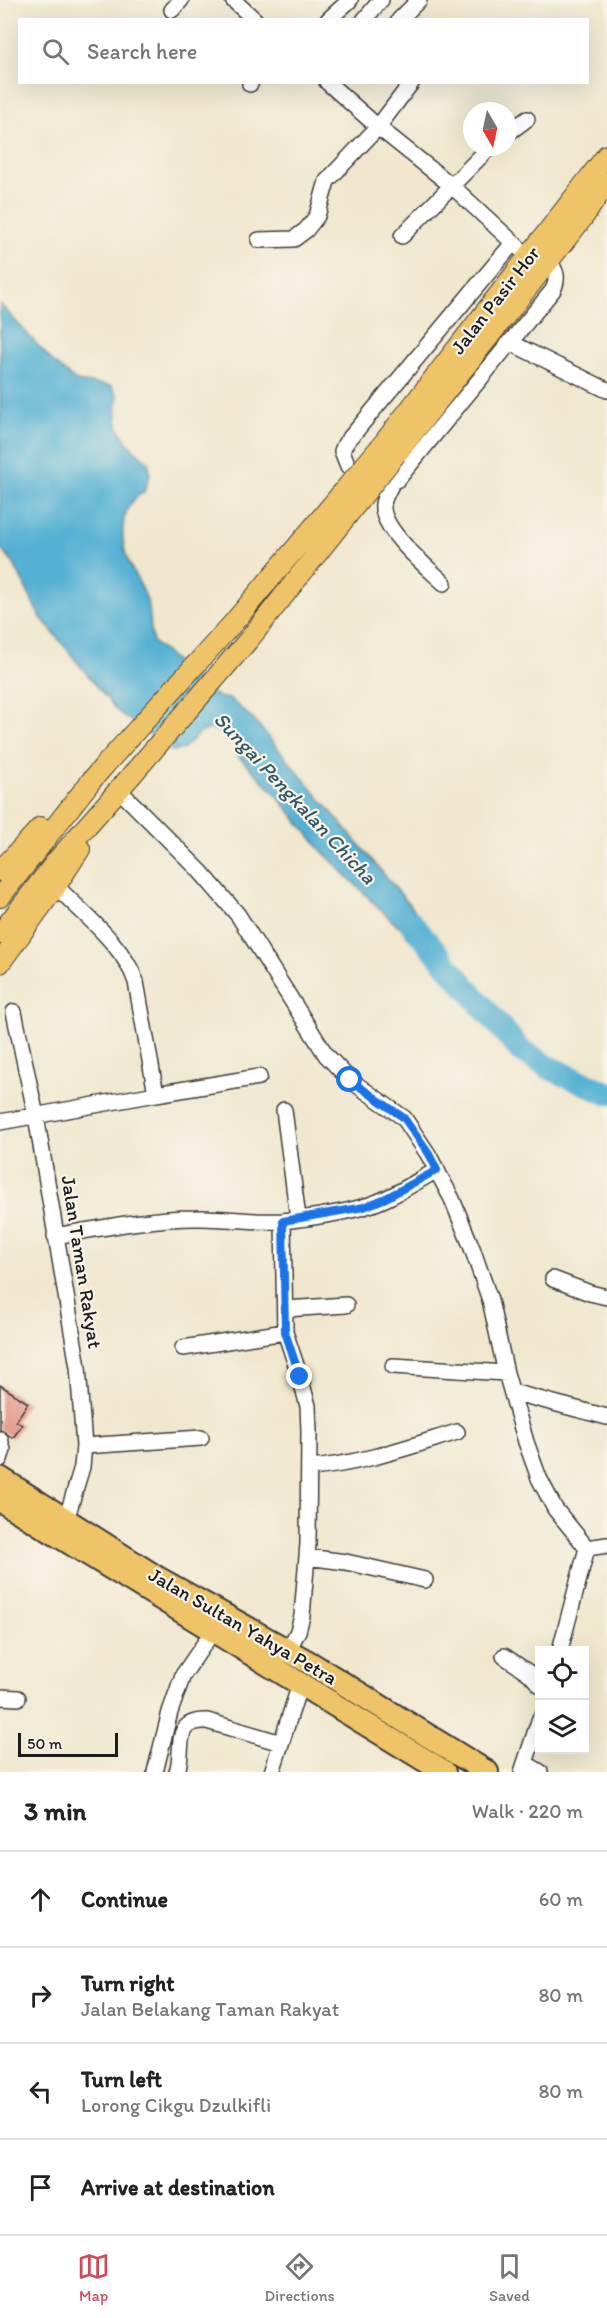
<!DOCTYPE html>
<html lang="en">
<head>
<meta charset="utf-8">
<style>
  body { margin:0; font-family:Itim,sans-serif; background:#f2f2f2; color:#222 }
  .controls { position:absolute; right:18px; bottom:18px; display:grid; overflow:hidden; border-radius:0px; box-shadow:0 6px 24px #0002 }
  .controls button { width:54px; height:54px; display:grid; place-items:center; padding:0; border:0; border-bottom:2px solid #e0e0e0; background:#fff; color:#222; font:30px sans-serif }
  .compass { position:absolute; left:463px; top:102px; width:54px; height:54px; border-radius:50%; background:#fff; box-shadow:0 6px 24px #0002; rotate:171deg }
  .scale { position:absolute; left:18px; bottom:15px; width:100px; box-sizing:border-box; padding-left:6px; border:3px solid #1c1c1c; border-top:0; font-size:16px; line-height:21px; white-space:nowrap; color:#1c1c1c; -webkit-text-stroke:4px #f7f3e8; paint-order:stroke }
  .stop { position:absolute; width:18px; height:18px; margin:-14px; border:4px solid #1a73e8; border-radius:50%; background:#fff }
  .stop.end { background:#1a73e8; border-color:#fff; box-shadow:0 2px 6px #0008 }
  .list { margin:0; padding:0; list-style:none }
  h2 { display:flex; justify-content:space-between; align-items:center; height:78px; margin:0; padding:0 24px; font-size:26px }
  h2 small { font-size:20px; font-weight:400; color:#767676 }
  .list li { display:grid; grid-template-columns:39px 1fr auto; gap:18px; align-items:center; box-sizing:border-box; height:96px; padding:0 24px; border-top:2px solid #e0e0e0 }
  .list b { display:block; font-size:22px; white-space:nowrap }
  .list p { margin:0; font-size:20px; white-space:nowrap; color:#767676 }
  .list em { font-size:20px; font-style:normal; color:#767676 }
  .icon { flex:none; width:33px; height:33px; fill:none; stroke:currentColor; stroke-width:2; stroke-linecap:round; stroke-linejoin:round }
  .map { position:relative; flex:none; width:607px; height:1772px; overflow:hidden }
  .search { position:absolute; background:#fff; box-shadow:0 6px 24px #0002; left:18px; right:18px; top:18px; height:66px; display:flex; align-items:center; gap:15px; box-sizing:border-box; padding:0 21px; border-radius:0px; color:#767676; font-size:22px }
  .sheet { height:462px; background:#fff }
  nav { display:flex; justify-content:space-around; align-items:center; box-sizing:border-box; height:84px; border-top:2px solid #e0e0e0; background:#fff; font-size:16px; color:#767676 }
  nav a { display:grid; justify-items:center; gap:3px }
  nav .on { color:#d1495b }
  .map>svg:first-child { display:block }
  .water { fill:#55b1d3; stroke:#386678; stroke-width:1.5 }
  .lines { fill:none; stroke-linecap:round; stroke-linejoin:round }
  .river { stroke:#55b1d3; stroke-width:24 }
  .building { fill:#e59f92 }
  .minor-casing { stroke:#3c3a37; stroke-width:18 }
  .major-casing { stroke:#3c3a37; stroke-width:22 }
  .highway-casing { stroke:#3c3a37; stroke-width:26 }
  .minor { stroke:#fff; stroke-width:15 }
  .major { stroke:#efc469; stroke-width:20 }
  .highway { stroke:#efc469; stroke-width:22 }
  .major-bridge-casing { stroke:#3c3a37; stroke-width:22; stroke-linecap:butt }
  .major-bridge { stroke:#efc469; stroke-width:20 }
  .route { stroke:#1a73e8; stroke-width:8 }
  .labels { text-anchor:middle; stroke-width:4.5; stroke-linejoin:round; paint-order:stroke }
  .street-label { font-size:20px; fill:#1c1c1c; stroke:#f7f3e8 }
  .water-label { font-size:21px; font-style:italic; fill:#335865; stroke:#f7f3e8 }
</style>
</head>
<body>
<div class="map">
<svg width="607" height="1772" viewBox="0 0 607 1772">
  <rect width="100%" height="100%" fill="#f7f3e8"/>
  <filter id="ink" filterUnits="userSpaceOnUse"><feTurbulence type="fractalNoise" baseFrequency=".0167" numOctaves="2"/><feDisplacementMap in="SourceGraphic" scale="12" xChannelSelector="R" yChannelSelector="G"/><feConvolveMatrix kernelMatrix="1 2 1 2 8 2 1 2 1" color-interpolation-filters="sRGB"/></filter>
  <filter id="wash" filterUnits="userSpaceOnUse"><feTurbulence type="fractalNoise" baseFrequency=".008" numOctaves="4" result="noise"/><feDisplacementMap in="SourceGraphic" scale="24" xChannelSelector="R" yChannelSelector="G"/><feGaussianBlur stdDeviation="1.35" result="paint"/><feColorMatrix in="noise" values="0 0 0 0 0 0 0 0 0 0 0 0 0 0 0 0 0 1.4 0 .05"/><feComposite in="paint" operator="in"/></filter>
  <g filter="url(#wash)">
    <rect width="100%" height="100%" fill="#f0e7ce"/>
    <path class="water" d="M0 304 54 363 76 381 111 386 118 396C112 428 123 443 149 462L150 474 144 492C119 505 119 539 129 563 135 576 143 587 147 601 152 614 149 628 153 642L218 697 230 699 254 720 425 923 434 949 393 922 321 850 274 792 239 757 232 737 221 731 209 729 198 734 184 749 172 751 117 711 39 615 14 564 0 548Z"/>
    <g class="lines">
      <path class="river" d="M411 923 520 1050 550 1068 607 1093"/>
    </g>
    <g id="blocks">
      <path class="building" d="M0 1385 28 1403 16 1421 22 1425 13 1438 0 1430Z"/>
    </g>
  </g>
  <g filter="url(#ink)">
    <use href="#blocks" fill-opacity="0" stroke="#3c3a37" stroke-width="1.5"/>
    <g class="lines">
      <g class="minor-casing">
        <path id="minor" d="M233 0 255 20
          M172 10 181 0
          M328 20 350 0
          M364 20 381 0
          M399 20 419 0
          M327 82 378 127 452 186 520 249
          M250 84 251 82
          M508 133 527 119
          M402 236 490 147
          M259 240 294 239 306 230 317 216 327 181 378 127 412 82
          M513 243 345 444 342 451 348 466 386 484 398 479 553 290C559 278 556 271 549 260
          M509 342 607 390
          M392 483C389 489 384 497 383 504 380 529 427 567 444 583
          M119 790 200 871 238 915 326 1055 350 1080 404 1118 428 1154 452 1199 472 1248 490 1300 506 1373 526 1442 539 1478 555 1509 587 1548 560 1650
          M14 1012 36 1116 78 1367 84 1446 82 1467 66 1520
          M156 1094 259 1077
          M284 1110 298 1218
          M0 1122 156 1094 136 982C124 945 83 914 56 886
          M283 1221 285 1332 300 1377 308 1406 309 1431 308 1544 302 1616 298 1631 288 1651
          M55 1236C102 1228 149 1218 196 1218 224 1217 254 1223 282 1221 309 1218 338 1214 363 1207 389 1200 414 1183 437 1170
          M553 1279 590 1293 607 1297
          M286 1309 346 1305
          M183 1348 285 1332
          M393 1366 506 1373
          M512 1392 607 1417
          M0 1439 3 1450 0 1459
          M84 1446 201 1438
          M310 1468C361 1464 408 1447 457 1432
          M587 1548 607 1545
          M307 1557 346 1562 425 1580
          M504 1656 529 1673 540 1685
          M0 1697 18 1698
          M525 1763 540 1772
          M155 1772 170 1712 183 1675 213 1631
          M177 1772C185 1748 171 1720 207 1721L281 1743
          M272 1772 300 1684
          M522 1772 540 1718"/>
      </g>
      <g class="major-casing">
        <path id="major" d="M382 445 607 155
          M396 454 582 219 607 183
          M0 871 41 827
          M0 897 91 781 104 766
          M0 934 58 859 130 777
          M0 963 56 886 80 849"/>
      </g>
      <g class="highway-casing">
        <path id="highway" d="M0 1478 156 1577 310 1663 487 1772
          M0 1500 444 1772"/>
      </g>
      <use href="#minor" class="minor"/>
      <use href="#major" class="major"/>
      <use href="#highway" class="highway"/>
      <g class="major-bridge-casing">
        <path id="major-bridge" d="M104 766 234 622 382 445
          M130 777 251 637 396 454"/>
      </g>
      <use href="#major-bridge" class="major-bridge"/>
    </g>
  </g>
  <g class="lines" filter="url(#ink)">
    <path class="route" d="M300 1377 285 1332 283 1221 364 1207 386 1198 437 1170 429 1154 404 1118 350 1080"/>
  </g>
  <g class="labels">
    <g class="street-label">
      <text transform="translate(495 300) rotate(-52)" y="7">Jalan Pasir Hor</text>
      <text transform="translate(82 1262) rotate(81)" y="7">Jalan Taman Rakyat</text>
      <text transform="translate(243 1626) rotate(30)" y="7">Jalan Sultan Yahya Petra</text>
    </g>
    <g class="water-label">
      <text transform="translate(295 798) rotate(47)" y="7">Sungai Pengkalan Chicha</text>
    </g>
  </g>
</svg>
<div class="controls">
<button><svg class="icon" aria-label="locate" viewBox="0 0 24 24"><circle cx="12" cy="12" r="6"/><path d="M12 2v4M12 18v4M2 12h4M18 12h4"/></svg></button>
<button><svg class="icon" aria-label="layers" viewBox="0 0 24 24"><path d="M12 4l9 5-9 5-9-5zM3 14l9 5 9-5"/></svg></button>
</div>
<svg class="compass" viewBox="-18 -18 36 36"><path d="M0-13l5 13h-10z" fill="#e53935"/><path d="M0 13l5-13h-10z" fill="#767676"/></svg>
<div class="scale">50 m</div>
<div class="stop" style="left:350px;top:1080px"></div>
<div class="stop end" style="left:300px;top:1377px"></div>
<div class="search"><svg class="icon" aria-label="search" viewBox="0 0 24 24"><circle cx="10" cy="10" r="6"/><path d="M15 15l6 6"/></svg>Search here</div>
</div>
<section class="sheet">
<h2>3 min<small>Walk · 220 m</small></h2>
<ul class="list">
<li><svg class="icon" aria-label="ahead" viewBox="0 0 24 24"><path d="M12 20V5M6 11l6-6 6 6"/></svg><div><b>Continue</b></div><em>60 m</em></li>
<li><svg class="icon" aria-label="right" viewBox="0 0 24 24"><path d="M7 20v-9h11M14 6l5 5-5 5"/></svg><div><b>Turn right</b><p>Jalan Belakang Taman Rakyat</p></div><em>80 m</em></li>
<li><svg class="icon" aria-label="left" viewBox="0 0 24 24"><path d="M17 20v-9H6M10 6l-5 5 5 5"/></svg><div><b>Turn left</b><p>Lorong Cikgu Dzulkifli</p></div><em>80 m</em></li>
<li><svg class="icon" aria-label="arrive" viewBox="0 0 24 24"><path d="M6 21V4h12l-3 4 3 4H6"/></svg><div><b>Arrive at destination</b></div></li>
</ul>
</section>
<nav>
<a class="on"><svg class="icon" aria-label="map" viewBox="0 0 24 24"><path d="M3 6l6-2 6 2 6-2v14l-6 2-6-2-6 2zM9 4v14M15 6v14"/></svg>Map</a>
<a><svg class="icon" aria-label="directions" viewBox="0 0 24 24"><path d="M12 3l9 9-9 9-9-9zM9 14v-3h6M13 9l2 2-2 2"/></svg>Directions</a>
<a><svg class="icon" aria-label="saved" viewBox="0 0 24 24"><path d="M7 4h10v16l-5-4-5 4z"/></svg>Saved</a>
</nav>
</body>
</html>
